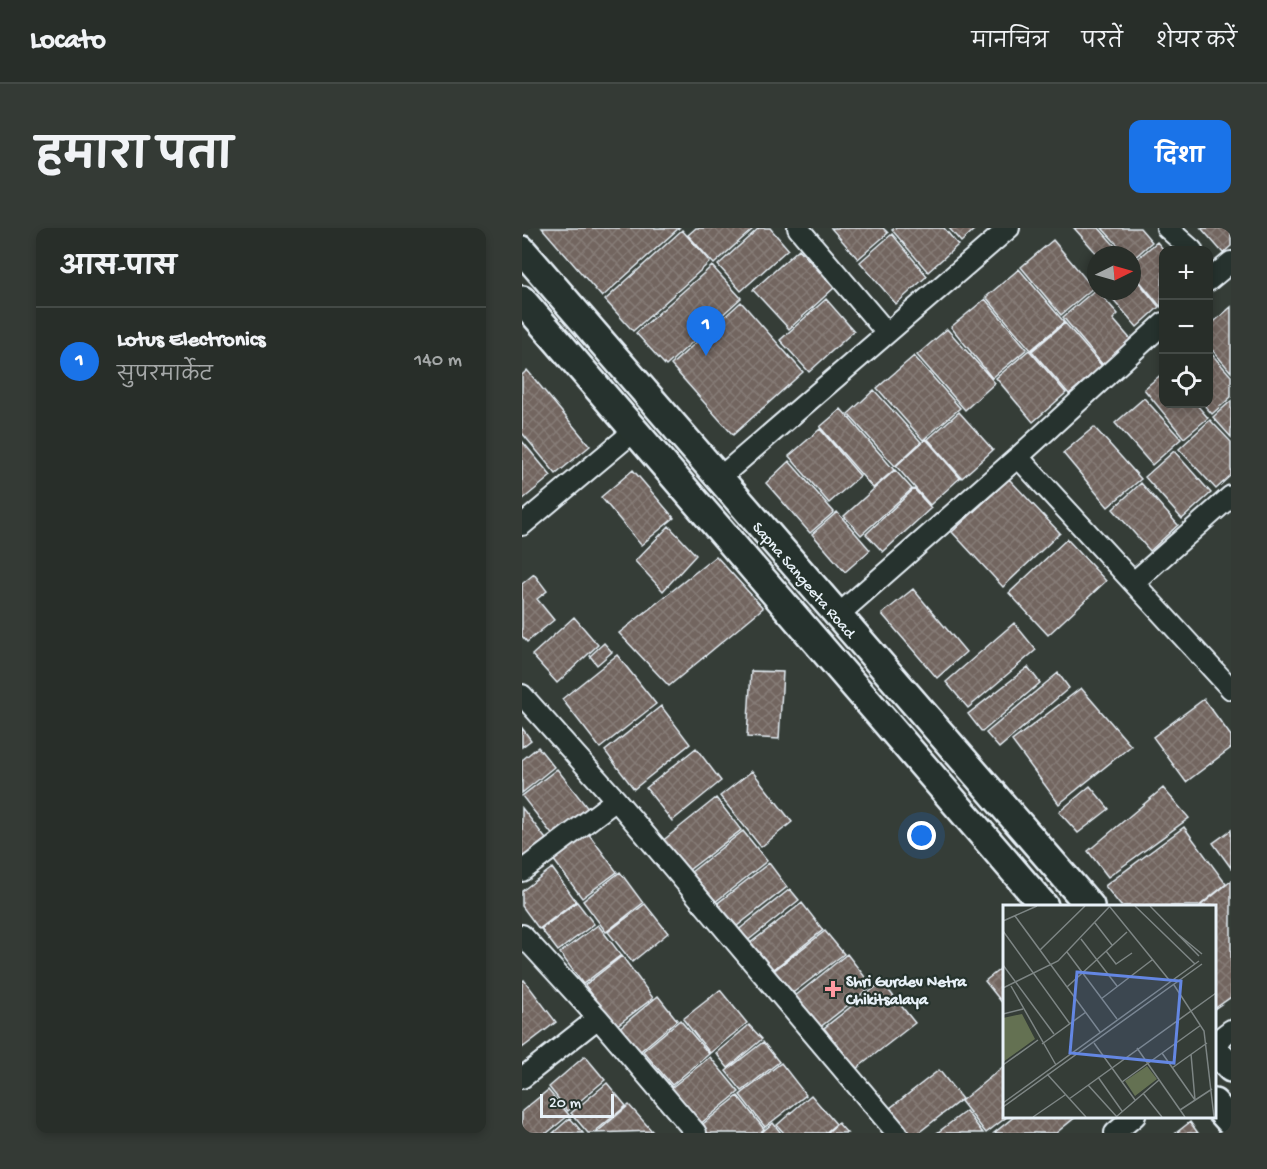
<!DOCTYPE html>
<html lang="hi">
<head>
<meta charset="utf-8">
<style>
  body { margin:0; font-family:"Gochi Hand","Playpen Sans Deva",sans-serif; background:#343a35; color:#f1f3f6 }
  .controls { position:absolute; right:18px; top:18px; display:grid; overflow:hidden; border-radius:12px; box-shadow:0 3px 9px #0003 }
  .controls button { width:54px; height:54px; display:grid; place-items:center; padding:0; border:0; border-bottom:2px solid #444a46; background:#282e29; color:#f1f3f6; font:30px sans-serif }
  .compass { position:absolute; left:565px; top:18px; width:54px; height:54px; border-radius:50%; background:#282e29; box-shadow:0 3px 9px #0003; rotate:85deg }
  .scale { position:absolute; left:18px; bottom:15px; width:74px; box-sizing:border-box; padding-left:6px; border:3px solid #e8f1f8; border-top:0; font-size:16px; line-height:21px; white-space:nowrap; color:#e8f1f8; -webkit-text-stroke:4px #26332d; paint-order:stroke }
  .you { position:absolute; left:400px; top:608px; width:21px; height:21px; margin:-15px; border:4px solid #fff; border-radius:50%; background:#1a73e8; box-shadow:0 0 0 9px #1a73e833 }
  .badge { display:grid; place-items:center; width:39px; height:39px; border-radius:50%; background:#1a73e8; color:#fff; font-size:20px; font-weight:700 }
  .pin { position:absolute; translate:-50% -50px; filter:drop-shadow(0 2px 3px #0008) }
  .pin::after { content:''; position:absolute; top:32px; width:21px; height:18px; background:inherit; clip-path:polygon(0 0,100% 0,50% 100%) }
  .list { margin:0; padding:0; list-style:none }
  h2 { display:flex; justify-content:space-between; align-items:center; height:78px; margin:0; padding:0 24px; font-size:26px }
  h2 small { font-size:20px; font-weight:400; color:#a5a8a8 }
  .list li { display:grid; grid-template-columns:39px 1fr auto; gap:18px; align-items:center; box-sizing:border-box; height:108px; padding:0 24px; border-top:2px solid #444a46 }
  .list b { display:block; font-size:22px; white-space:nowrap }
  .list p { margin:0; font-size:20px; white-space:nowrap; color:#a5a8a8 }
  .list em { font-size:20px; font-style:normal; color:#a5a8a8 }
  .icon { flex:none; width:33px; height:33px; fill:none; stroke:currentColor; stroke-width:2; stroke-linecap:round; stroke-linejoin:round }
  .map { position:relative; flex:none; width:709px; height:905px; overflow:hidden; border-radius:12px }
  header { display:flex; align-items:center; gap:36px; box-sizing:border-box; height:84px; padding:0 30px; background:#282e29; border-bottom:2px solid #444a46 }
  header strong { font-size:28px }
  nav { display:flex; gap:33px; margin-inline-start:auto; font-size:21px }
  .intro { display:flex; align-items:center; justify-content:space-between; box-sizing:border-box; height:144px; padding:0 36px }
  h1 { margin:0; font-size:42px }
  .button { padding:15px 27px; border-radius:12px; background:#1a73e8; color:#fff; font-size:21px; font-weight:700 }
  main { display:flex; gap:36px; padding:0 36px }
  aside { flex:1; background:#282e29; border-radius:12px; box-shadow:0 3px 9px #0003 }
  .map>svg:first-child { display:block }
  .building { fill:url(#building-cross-hatch); stroke:#e8f1f8; stroke-width:1.5 }
  .lines { fill:none; stroke-linecap:round; stroke-linejoin:round }
  .minor-casing { stroke:#e8f1f8; stroke-width:24 }
  .secondary-casing { stroke:#e8f1f8; stroke-width:32 }
  .minor { stroke:#26332d; stroke-width:20 }
  .secondary { stroke:#26332d; stroke-width:27 }
  .poi-dot { fill:#ff9aa2; stroke:#26332d; stroke-width:2 }
  .labels { text-anchor:middle; stroke-width:4.5; stroke-linejoin:round; paint-order:stroke }
  .street-label { font-size:16px; fill:#e8f1f8; stroke:#26332d }
  .poi-label { font-size:16px; font-weight:bold; fill:#e8f1f8; stroke:#26332d; text-anchor:start }
  .inset-road { fill:none; stroke:#7d8584; stroke-width:1.5 }
  .view { fill:#6487e3; fill-opacity:0.15; stroke:#6487e3; stroke-width:3 }
  .inset-edge { fill:none; stroke:#e8f1f8; stroke-width:3 }
</style>
</head>
<body>
<header>
<strong>Locato</strong>
<nav><a>मानचित्र</a><a>परतें</a><a>शेयर करें</a></nav>
</header>
<div class="intro"><h1>हमारा पता</h1><a class="button">दिशा</a></div>
<main>
<aside>
<h2>आस-पास<small></small></h2>
<ul class="list">
<li><span class="badge">1</span><div><b>Lotus Electronics</b><p>सुपरमार्केट</p></div><em>140 m</em></li>
</ul>
</aside>
<div class="map">
<svg width="709" height="905" viewBox="0 0 709 905">
  <defs>
    <pattern id="building-cross-hatch" width="8" height="8" patternUnits="userSpaceOnUse" patternTransform="scale(1.5)"><rect width="8" height="8" fill="#72655f"/><path d="M0 0l8 8M0 8l8-8" fill="none" stroke="#867c77"/></pattern>
  </defs>
  <rect width="100%" height="100%" fill="#353d37"/>
  <filter id="ink" filterUnits="userSpaceOnUse"><feTurbulence type="fractalNoise" baseFrequency=".0167" numOctaves="2"/><feDisplacementMap in="SourceGraphic" scale="12" xChannelSelector="R" yChannelSelector="G"/><feConvolveMatrix kernelMatrix="1 2 1 2 8 2 1 2 1" color-interpolation-filters="sRGB"/></filter>
  <g filter="url(#ink)">
    <path class="building" d="M20 0H157L80 69Z
      M174 0H232L192 36 166 7Z
      M237 0H248L266 21 219 63 196 37Z
      M309 0H361L366 5 336 31Z
      M373 0H422L436 17 406 44 370 2Z
      M427 0H454L439 14Z
      M552 0H577L601 27H576Z
      M580 0H618L630 14 610 32V27H605Z
      M679 0H709V18L701 25Z
      M160 2 188 34 111 103 83 72Z
      M370 6 405 48 374 76 338 34Z
      M531 12 571 60 539 87 499 39Z
      M635 14 642 22 639 79 610 44V35Z
      M277 21 312 60 267 101 231 62Z
      M190 38 219 70 144 138 114 105Z
      M497 41 542 94 509 122 464 69Z
      M610 46 637 79 615 99 584 63H610Z
      M574 61 596 86 591 91 610 113 581 137 541 89Z
      M304 71 332 103 287 144 258 112Z
      M463 71 505 121 470 150 429 99Z
      M219 74 281 144 211 207 149 137Z
      M709 79V144L686 117V99Z
      M543 95 580 138 547 166 510 123Z
      M425 101 473 155 443 182 395 127Z
      M507 122 544 165 511 194 474 150Z
      M686 122 709 148V169L690 186 681 176H686Z
      M392 128 438 180 401 212 355 160Z
      M5 142 68 218 34 246 0 205V147Z
      M642 144V176H674L686 190 662 210 622 161Z
      M352 162 399 214 373 238 326 186Z
      M622 170 659 211 630 237 593 195Z
      M709 173V209L691 189Z
      M319 181 372 242 351 260 298 199Z
      M437 184 471 222 440 250 406 211Z
      M688 192 709 214V247L694 261 657 221Z
      M572 199 619 251 586 279 541 225Z
      M298 201 338 248 307 275 267 228Z
      M404 211 438 250 408 277 374 238Z
      M0 213 29 248 0 272Z
      M652 223 689 265 660 291 623 249Z
      M267 233 312 284 288 305 244 255Z
      M111 242 152 290 119 317 79 269Z
      M373 242 390 261 339 307 322 288Z
      M487 251 538 305 481 359 430 304Z
      M619 255 656 297 628 323 591 281Z
      M392 261 409 280 361 324 344 306Z
      M315 284 348 322 323 344 290 306Z
      M147 298 174 327 141 363 113 333Z
      M545 311 584 353 526 407 487 365Z
      M194 328 241 380 147 458 97 405Z
      M12 346 25 363 15 371 32 392 5 414 0 408V356Z
      M391 361 444 424 415 450 360 386Z
      M52 389 76 417 35 455 10 427Z
      M492 395 514 422 446 480 424 454Z
      M82 415 90 424 75 437 68 428Z
      M95 427 134 476 78 520 40 471Z
      M506 439 518 455 460 504 446 486Z
      M229 443 261 444 257 511 225 509Z
      M536 445 547 460 477 520 464 505Z
      M559 460 609 518 537 576 490 513Z
      M682 471 709 508V520L664 554 631 509Z
      M139 478 168 516 112 561 83 523Z
      M0 500 9 512 0 519Z
      M16 519 32 539 0 565V532Z
      M174 520 199 553 150 593 124 560Z
      M35 541 67 582 32 609 0 568Z
      M230 543 270 594 239 619 198 568Z
      M568 558 587 581 556 605 537 584Z
      M641 560 667 590 586 649 566 623Z
      M194 570 219 602 163 645 139 614Z
      M0 580 24 611 0 630Z
      M662 599 704 656 677 678H599L583 658Z
      M709 602V640L691 615Z
      M221 603 245 633 188 678 164 648Z
      M66 605 95 644 60 670 31 631Z
      M247 635 265 659 210 702 192 678Z
      M30 640 54 673 17 701 0 678V663Z
      M98 644 121 675 84 704 61 673Z
      M709 653V769L692 781V678H678Z
      M268 661 277 672 224 714 215 703Z
      M55 674 72 696 36 723 19 701Z
      M280 675 301 702 248 744 227 716Z
      M123 676 146 705 110 734 86 704Z
      M76 697 99 727 61 756 38 725Z
      M303 703 322 726 268 767 250 744Z
      M325 726 350 758 297 800 272 769Z
      M100 728 131 770 94 798 63 757Z
      M482 738V777L463 753Z
      M2 752 34 794 0 820V754Z
      M360 754 393 795 334 841 302 800Z
      M198 762 225 795 188 825 161 791Z
      M136 768 155 792 116 825 96 801Z
      M158 792 187 826 150 857 121 823Z
      M227 797 240 811 206 840 194 825Z
      M241 814 257 834 220 863 204 843Z
      M63 828 83 852 46 883 27 859Z
      M188 829 217 864 178 896 149 860Z
      M259 835 284 867 243 899 218 867Z
      M482 838V888H486L464 905 439 873Z
      M417 842 440 871 396 905H379L363 884Z
      M85 855 104 878 71 905H66L49 885Z
      M26 862 47 887 25 905H0V883Z
      M289 867 314 896 303 905H262L255 897Z
      M216 868 242 901 237 905H182L177 899Z
      M107 877 130 903 74 905Z
      M444 883 461 905H415Z
      M493 888H555L534 905H472Z
      M48 890 61 905H31Z
      M668 894 676 905H654Z
      M251 895 259 905H239Z
      M316 895 325 905H305Z"/>
    <g class="lines">
      <g class="minor-casing">
        <path id="minor" d="M276 0 365 105
          M645 0 670 22
          M686 53 709 34
          M496 229 709 461
          M196 251 487 0
          M0 297 111 204
          M612 354 709 268
          M316 387 496 229 642 95
          M0 467 94 572 375 905
          M0 643 94 572
          M0 707 76 790 174 905
          M692 815 709 802
          M0 850 76 790
          M593 905 613 888"/>
      </g>
      <g class="secondary-casing">
        <path id="secondary" d="M0 22 568 678
          M0 72 522 678
          M692 822 709 840
          M692 875 709 894"/>
      </g>
      <use href="#minor" class="minor"/>
      <use href="#secondary" class="secondary"/>
    </g>
  </g>
  <path class="poi-dot" d="M308 752h6v6h6v6h-6v6h-6v-6h-6v-6h6z"/>
  <g class="labels">
    <g class="street-label">
      <text transform="translate(283 351) rotate(49)" y="6">Sapna Sangeeta Road</text>
    </g>
    <g class="poi-label">
      <text x="324" y="758">Shri Gurdev Netra<tspan x="324" dy="18">Chikitsalaya</tspan></text>
    </g>
  </g>
  <g transform="translate(481 677)">
    <rect width="213" height="213" fill="#353d37"/>
    <path d="M19 109 32 134 0 157V113ZM144 161 154 174 132 191 122 176Z" fill="#647152"/>
    <path class="inset-road" d="M132 1 192 59M147 1 196 51M107 2 167 76M12 11 97 127M0 16 34 1M92 18 109 40M0 26 67 119M176 30 199 49M78 34 114 81M37 45 82 1M103 46 113 59 129 48M64 47 114 114M0 60 51 129M171 80 201 126 211 212M8 81 53 160M64 82 124 27M0 83 55 56 107 1M98 94 149 55M0 109 20 104M91 138 132 195M39 139 83 107M134 143 182 212M159 148 192 195M188 149 192 195M0 160 35 135M169 163 204 138M44 169 83 212M95 172 119 206M119 177 198 120M85 180 114 212M140 188 159 212M66 194 213 88M0 198 196 56M0 202 199 59M177 205 209 184M30 212 62 190M113 212 156 175"/>
    <path class="view" d="M74 67 178 76 171 158 67 148Z"/>
    <rect width="213" height="213" class="inset-edge"/>
  </g>
</svg>
<div class="controls">
<button>+</button>
<button>−</button>
<button><svg class="icon" aria-label="locate" viewBox="0 0 24 24"><circle cx="12" cy="12" r="6"/><path d="M12 2v4M12 18v4M2 12h4M18 12h4"/></svg></button>
</div>
<svg class="compass" viewBox="-18 -18 36 36"><path d="M0-13l5 13h-10z" fill="#e53935"/><path d="M0 13l5-13h-10z" fill="#a5a8a8"/></svg>
<div class="scale">20 m</div>
<div class="you"></div>
<div class="pin badge" style="left:184px;top:128px">1</div>
</div>
</main>
</body>
</html>
